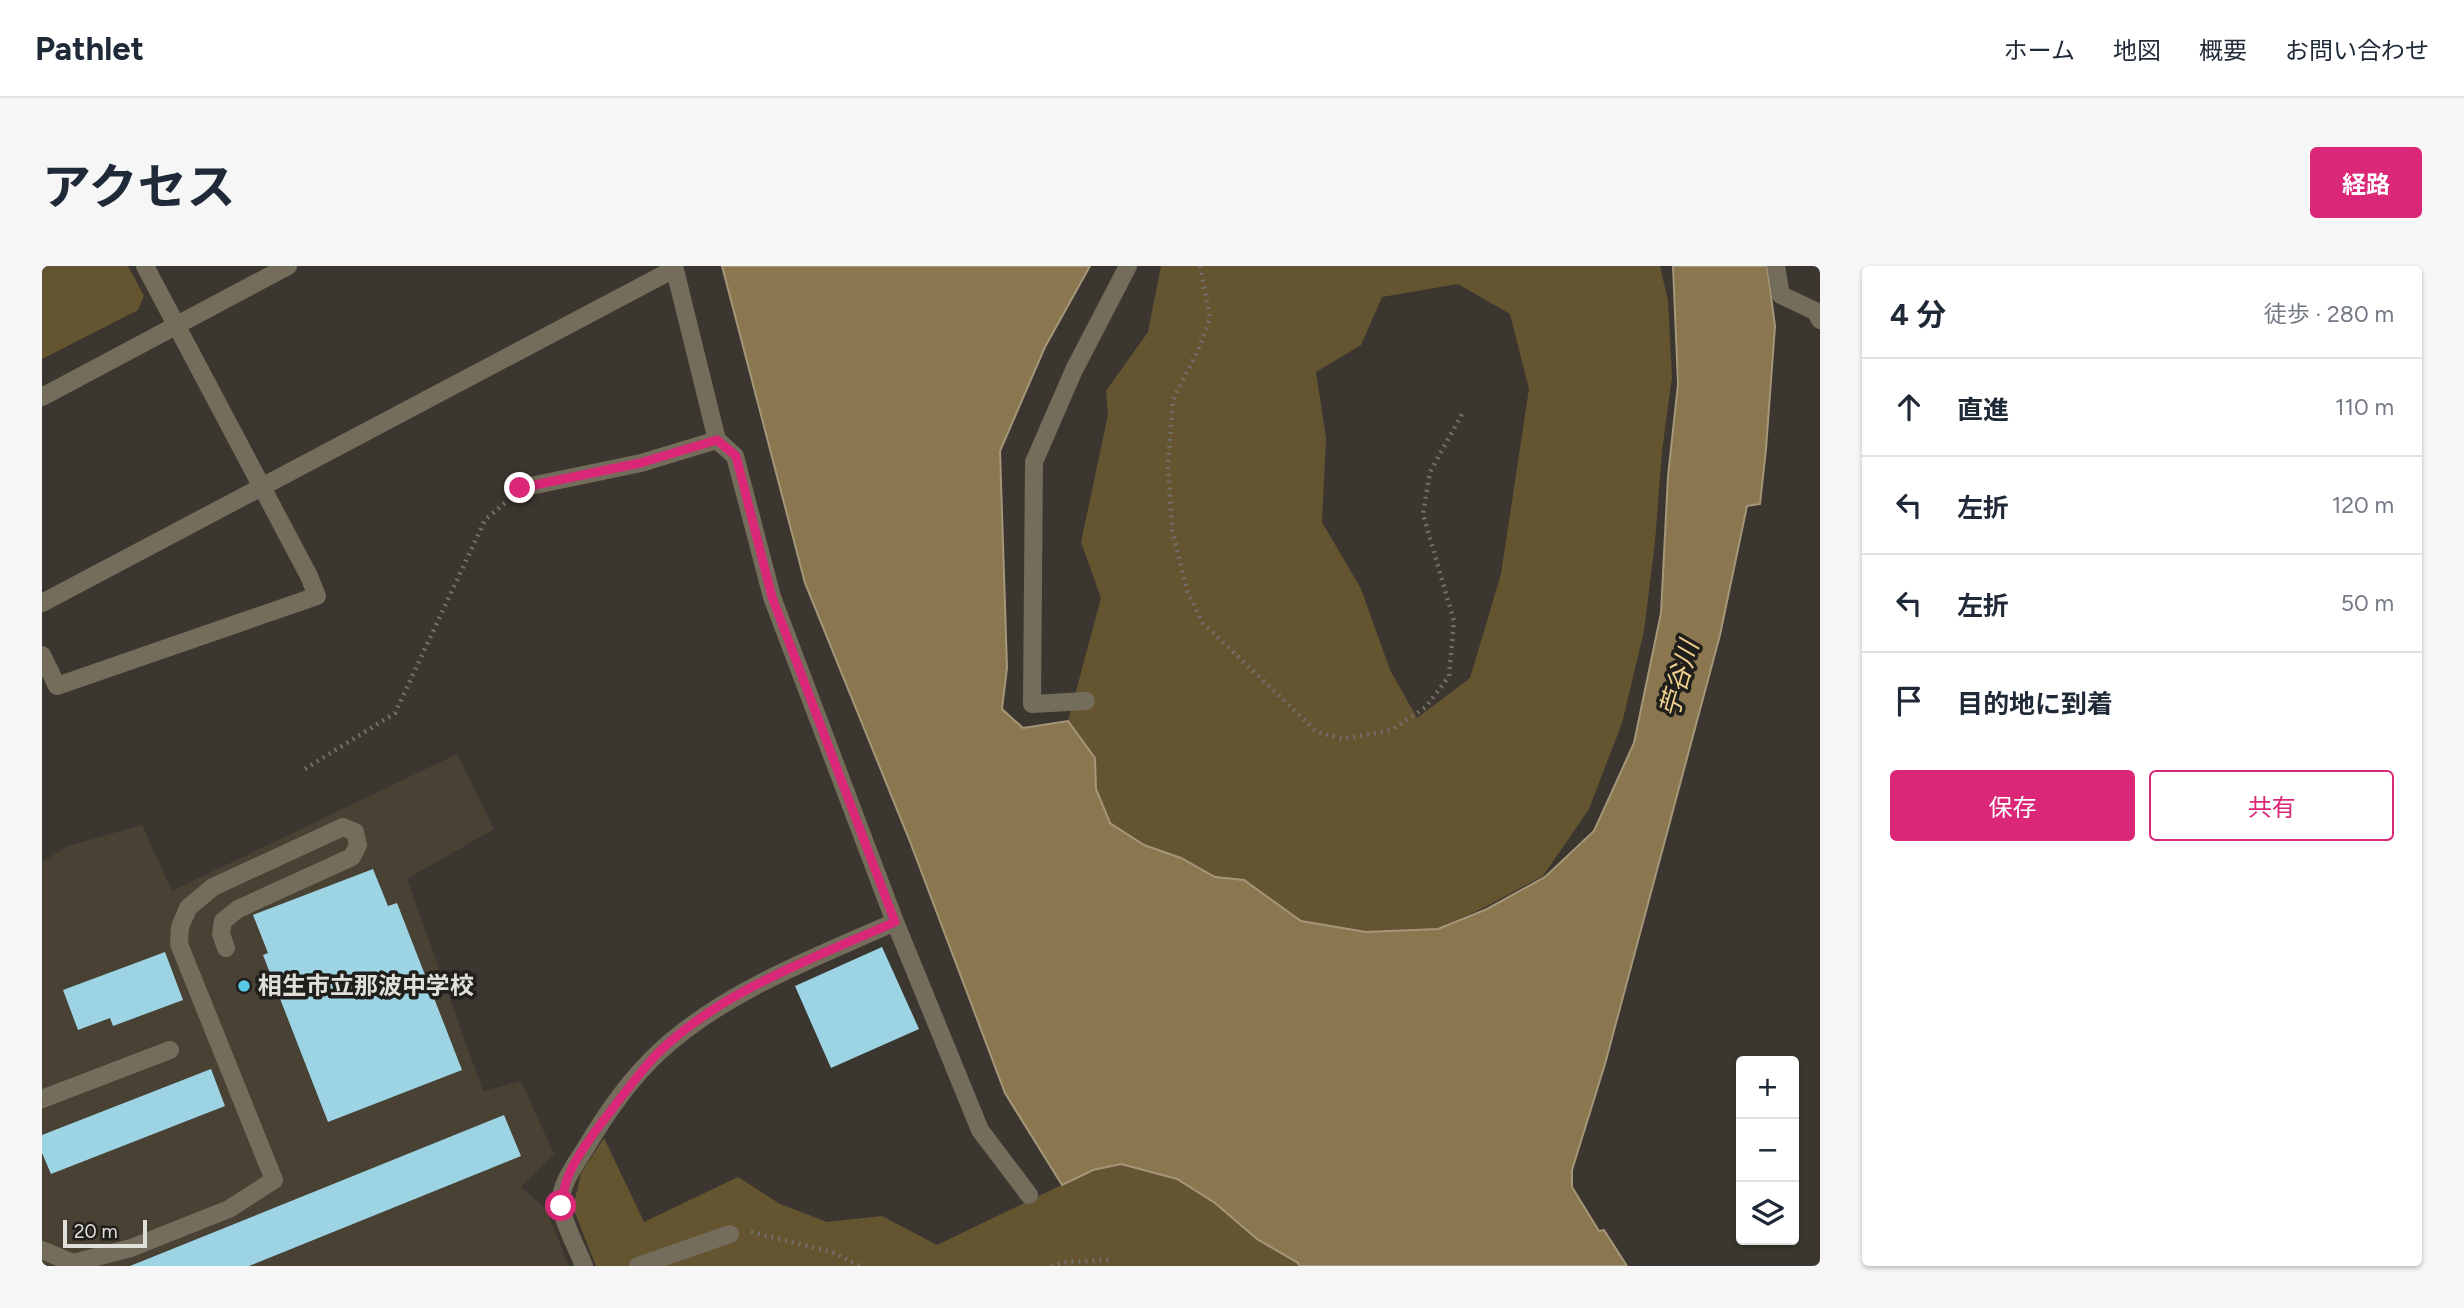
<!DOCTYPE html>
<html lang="ja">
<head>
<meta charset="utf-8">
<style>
  body { margin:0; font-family:Figtree,"Noto Sans JP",sans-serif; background:#f6f6f7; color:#1f2937 }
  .controls { position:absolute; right:21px; bottom:21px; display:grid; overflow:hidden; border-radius:7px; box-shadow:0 2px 5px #0004 }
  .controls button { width:63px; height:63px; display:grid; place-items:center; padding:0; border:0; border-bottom:2px solid #e0e1e3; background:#fff; color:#1f2937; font:35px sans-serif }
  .scale { position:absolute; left:21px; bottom:18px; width:84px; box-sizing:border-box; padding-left:7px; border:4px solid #e1dfda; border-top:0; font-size:19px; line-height:24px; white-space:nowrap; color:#e1dfda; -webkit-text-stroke:5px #201f1b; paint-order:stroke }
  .stop { position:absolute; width:21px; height:21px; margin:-16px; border:5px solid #db2777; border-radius:50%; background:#fff }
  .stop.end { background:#db2777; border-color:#fff; box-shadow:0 2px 7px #0008 }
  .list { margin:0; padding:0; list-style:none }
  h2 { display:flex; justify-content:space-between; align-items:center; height:91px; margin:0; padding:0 28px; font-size:30px }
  h2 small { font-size:23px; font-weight:400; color:#747a83 }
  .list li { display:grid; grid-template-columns:46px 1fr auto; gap:21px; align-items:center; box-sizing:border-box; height:98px; padding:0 28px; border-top:2px solid #e0e1e3 }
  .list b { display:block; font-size:26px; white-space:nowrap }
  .list em { font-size:23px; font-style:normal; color:#747a83 }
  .actions { display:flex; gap:14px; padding:21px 28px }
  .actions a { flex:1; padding:16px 0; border:2px solid #db2777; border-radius:7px; text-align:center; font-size:24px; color:#db2777 }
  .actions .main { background:#db2777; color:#fff }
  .icon { flex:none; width:38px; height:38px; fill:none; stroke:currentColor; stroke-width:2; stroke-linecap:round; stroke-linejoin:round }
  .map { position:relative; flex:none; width:1778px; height:1000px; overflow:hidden; border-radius:7px }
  header { display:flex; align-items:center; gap:42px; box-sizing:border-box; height:98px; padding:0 35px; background:#fff; border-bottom:2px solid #e0e1e3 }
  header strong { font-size:33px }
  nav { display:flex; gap:38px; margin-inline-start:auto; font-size:24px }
  .intro { display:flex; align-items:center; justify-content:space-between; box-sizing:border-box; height:168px; padding:0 42px }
  h1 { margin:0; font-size:49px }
  .button { padding:18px 32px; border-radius:7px; background:#db2777; color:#fff; font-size:24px; font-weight:700 }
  main { display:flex; gap:42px; padding:0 42px }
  aside { flex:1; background:#fff; border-radius:7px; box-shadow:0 2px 5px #0004 }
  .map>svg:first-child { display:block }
  .built { fill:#484134 }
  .green { fill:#655430; fill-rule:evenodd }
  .water { fill:#8a774f; stroke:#a49679; stroke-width:2 }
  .building { fill:#9dd4e4 }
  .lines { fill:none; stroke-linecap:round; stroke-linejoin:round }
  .path { stroke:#726f69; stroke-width:4.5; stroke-dasharray:2 5; stroke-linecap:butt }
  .minor { stroke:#756d5c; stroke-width:18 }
  .route { stroke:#db2777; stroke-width:9 }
  .poi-dot { fill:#59c8e5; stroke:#201f1b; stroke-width:2.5 }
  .labels { text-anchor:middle; stroke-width:7; stroke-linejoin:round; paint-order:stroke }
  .poi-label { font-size:24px; font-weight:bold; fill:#e1dfda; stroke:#201f1b; text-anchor:start }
  .water-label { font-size:26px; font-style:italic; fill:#f0d08e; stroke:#201f1b }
</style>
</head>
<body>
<header>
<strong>Pathlet</strong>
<nav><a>ホーム</a><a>地図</a><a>概要</a><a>お問い合わせ</a></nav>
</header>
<div class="intro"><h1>アクセス</h1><a class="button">経路</a></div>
<main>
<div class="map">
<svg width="1778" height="1000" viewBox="0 0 1778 1000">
  <rect width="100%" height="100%" fill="#3b3730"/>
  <path class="built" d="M415 488 452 563 365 613 441 825 479 815 512 888 479 921 504 943 527 1000H0V596L26 580 100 559 130 625Z"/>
  <path class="green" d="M0 0H86L102 30 96 44 0 93Z
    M1119 0H1618L1626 35 1630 111 1620 185 1613 276 1602 365 1580 457 1547 543 1501 610 1443 641 1396 663 1324 666 1259 655 1202 614 1173 611 1139 592 1102 579 1068 557 1054 523 1053 492 1026 455 1059 332 1039 276 1066 149 1064 125 1106 66ZM1416 18 1468 48 1487 123 1459 308 1428 412 1375 452 1348 404 1319 323 1280 256 1284 172 1274 106 1319 79 1340 31Z
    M562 872 602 956 696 911 738 938 785 956 840 950 895 979 1051 904 1079 898 1135 913 1173 937 1257 997V1000H554L531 942 539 907Z"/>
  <path class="water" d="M680 0H1048L1003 81 958 185 965 402 960 443 981 462 1026 455 1053 492 1054 523 1068 557 1102 579 1139 592 1173 611 1202 614 1259 655 1324 666 1396 663 1445 643 1503 611 1552 565 1592 477 1619 347 1626 210 1636 118 1631 0H1725L1733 60 1724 183 1718 238 1705 240 1678 369 1563 798 1530 904V921L1557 965 1562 964 1585 1000H1257L1256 997 1215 973 1173 937 1135 913 1079 898 1051 904 1020 919 963 827 867 573 763 317Z"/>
  <path class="building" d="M331 603 346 640 355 637 420 804 286 856 221 689 226 687 211 649Z
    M840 681 877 763 789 802 753 720Z
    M123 686 141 734 71 760 68 752 36 764 21 724Z
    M169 803 183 840 9 908 0 887V869Z
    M462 849 479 890 207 1000H88Z"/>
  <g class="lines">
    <path class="path" d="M1158 0 1168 52 1157 82 1131 134 1126 198 1130 263 1145 325 1161 357 1275 466 1301 473 1349 464 1384 441 1407 410 1412 355 1381 248 1388 206 1420 148
      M263 503 353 447 443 254 465 235
      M709 966 790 986 818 1000
      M1009 1000 1022 996 1070 994"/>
    <path class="minor" d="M1734 0 1739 29 1773 45 1778 54
      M0 131 246 0
      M675 174 693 190 730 331 853 656 938 864 987 929
      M479 222 599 197 675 174 632 0
      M0 337 632 3
      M0 389 15 420 275 330 267 310 103 0
      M1044 435 990 438 992 196 1032 104 1086 0
      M0 833 128 784
      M0 984 31 997 89 982 187 943 232 914 137 678 138 661 146 642 171 621 301 561 313 566 316 579 310 591 196 643 181 655 179 668 184 682
      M542 1000C536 984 521 956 519 941 516 921 533 899 543 883 563 849 588 813 617 786 683 725 772 692 853 656
      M596 1000 688 968"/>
  </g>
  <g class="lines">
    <path class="route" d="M478 222 598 197 675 174 694 190 730 331 853 656C774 691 677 726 615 788 598 806 583 826 568 846 553 865 533 891 525 913 522 922 521 931 519 940"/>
  </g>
  <circle class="poi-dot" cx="202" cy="720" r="7"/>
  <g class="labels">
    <g class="poi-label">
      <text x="216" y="728">相生市立那波中学校</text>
    </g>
    <g class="water-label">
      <text transform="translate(1637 413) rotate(-74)" y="9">苧谷川</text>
    </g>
  </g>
</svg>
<div class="controls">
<button>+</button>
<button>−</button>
<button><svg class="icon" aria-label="layers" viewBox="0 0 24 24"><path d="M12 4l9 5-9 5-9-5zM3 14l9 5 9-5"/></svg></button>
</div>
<div class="scale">20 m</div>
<div class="stop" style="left:519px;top:940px"></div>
<div class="stop end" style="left:478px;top:222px"></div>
</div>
<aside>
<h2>4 分<small>徒歩 · 280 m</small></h2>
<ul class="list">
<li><svg class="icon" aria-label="ahead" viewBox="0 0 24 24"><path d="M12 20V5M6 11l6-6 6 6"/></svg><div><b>直進</b></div><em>110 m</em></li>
<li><svg class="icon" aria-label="left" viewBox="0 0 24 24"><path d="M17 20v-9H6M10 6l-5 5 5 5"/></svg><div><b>左折</b></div><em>120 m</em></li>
<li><svg class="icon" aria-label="left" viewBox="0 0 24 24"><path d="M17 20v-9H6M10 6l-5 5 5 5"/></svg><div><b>左折</b></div><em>50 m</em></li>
<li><svg class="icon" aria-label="arrive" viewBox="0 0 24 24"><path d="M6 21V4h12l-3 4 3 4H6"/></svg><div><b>目的地に到着</b></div></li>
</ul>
<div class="actions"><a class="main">保存</a><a>共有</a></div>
</aside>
</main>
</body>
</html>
